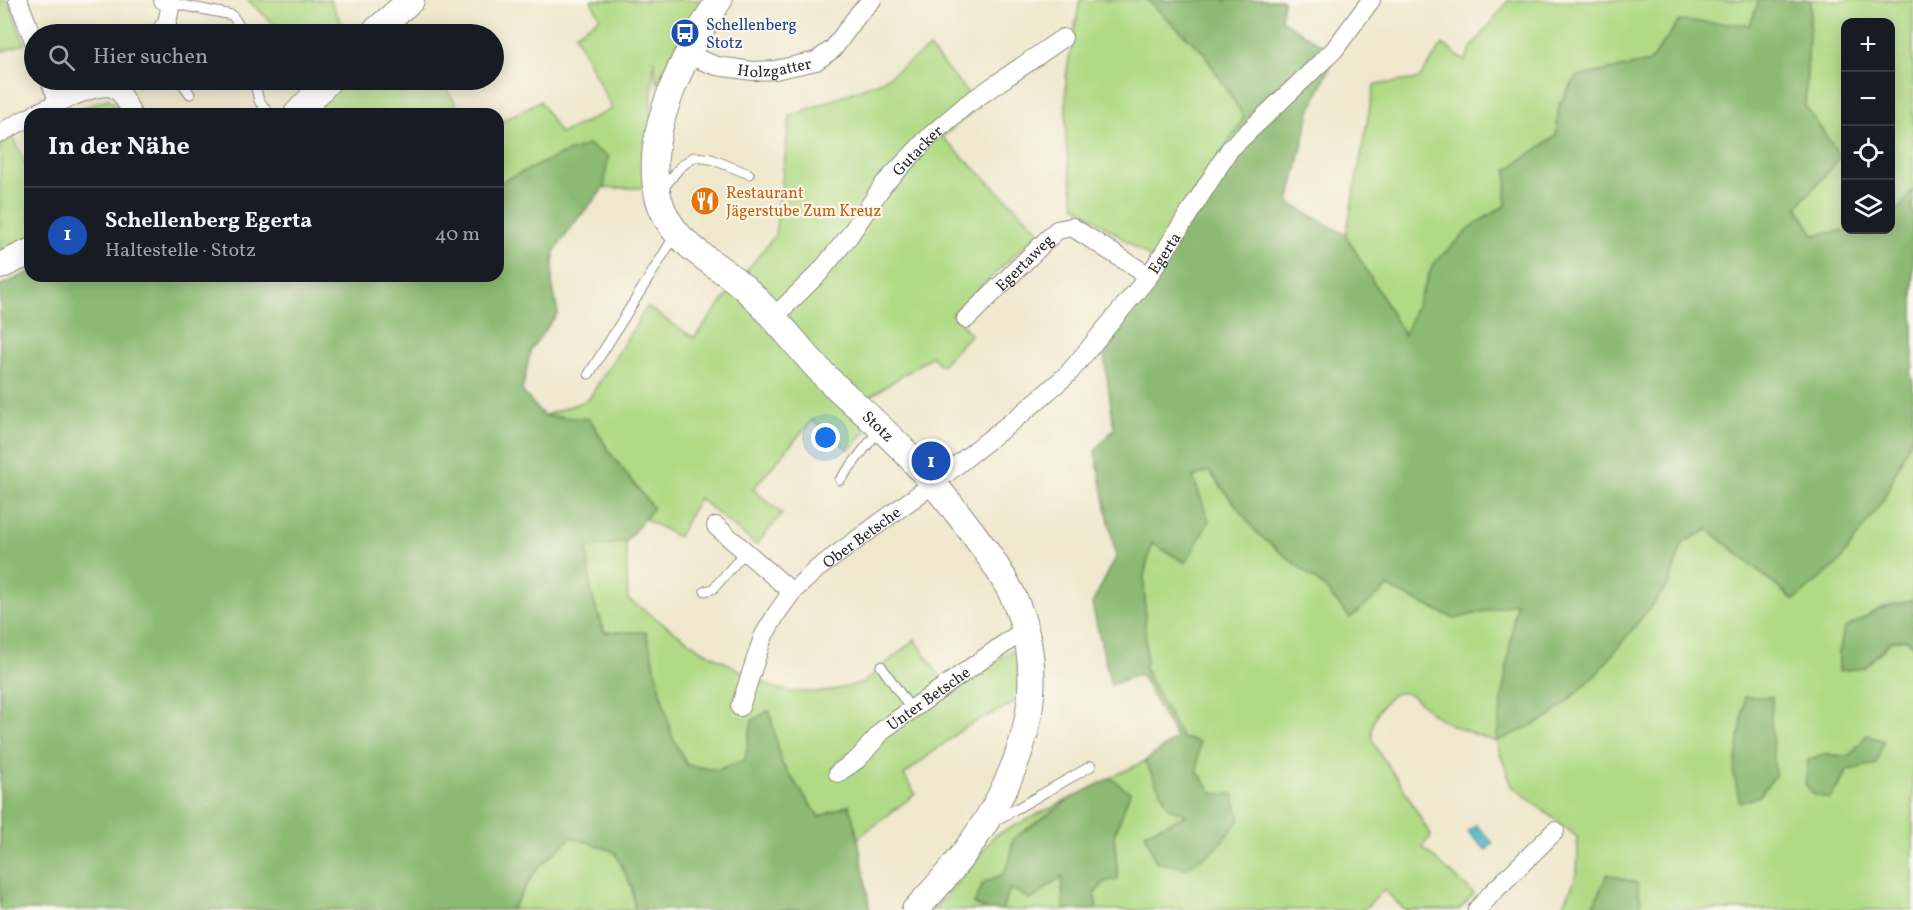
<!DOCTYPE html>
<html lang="de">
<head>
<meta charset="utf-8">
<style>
  body { margin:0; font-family:Vollkorn,serif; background:#20242c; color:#f1f3f6 }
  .controls { position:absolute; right:18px; top:18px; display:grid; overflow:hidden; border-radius:12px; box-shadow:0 3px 15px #0003 }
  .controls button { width:54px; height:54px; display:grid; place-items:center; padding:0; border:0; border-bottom:2px solid #363941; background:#171b24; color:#f1f3f6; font:30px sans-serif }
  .you { position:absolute; left:826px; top:438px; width:21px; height:21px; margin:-15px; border:4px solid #fff; border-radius:50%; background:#1a73e8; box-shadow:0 0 0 9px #1a73e833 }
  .badge { display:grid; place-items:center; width:39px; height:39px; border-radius:50%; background:#d690ce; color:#fff; font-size:20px; font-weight:700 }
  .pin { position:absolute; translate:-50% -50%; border:3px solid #fff; box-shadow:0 2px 6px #0006 }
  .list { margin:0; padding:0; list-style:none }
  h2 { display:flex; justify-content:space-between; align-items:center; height:78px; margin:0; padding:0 24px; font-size:26px }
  h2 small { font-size:20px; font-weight:400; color:#9ea1a6 }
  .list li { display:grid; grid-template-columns:39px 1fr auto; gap:18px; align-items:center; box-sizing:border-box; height:96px; padding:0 24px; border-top:2px solid #363941 }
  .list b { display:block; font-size:22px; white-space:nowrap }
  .list p { margin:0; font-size:20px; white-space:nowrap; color:#9ea1a6 }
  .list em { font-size:20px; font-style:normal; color:#9ea1a6 }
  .icon { flex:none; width:33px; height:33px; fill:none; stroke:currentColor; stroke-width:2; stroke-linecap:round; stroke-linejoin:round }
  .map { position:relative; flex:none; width:1913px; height:910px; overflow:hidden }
  .search { position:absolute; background:#171b24; box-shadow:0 3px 15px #0003; left:24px; top:24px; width:480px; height:66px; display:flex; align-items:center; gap:15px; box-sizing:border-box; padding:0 21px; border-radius:33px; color:#9ea1a6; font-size:22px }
  .panel { position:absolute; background:#171b24; box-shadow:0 3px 15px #0003; left:24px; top:108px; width:480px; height:174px; border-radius:18px }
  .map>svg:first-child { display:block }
  .green { fill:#b0da85; stroke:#6e8258; stroke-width:1.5; fill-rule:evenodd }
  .forest { fill:#8cba72; stroke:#5c724e; stroke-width:1.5 }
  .water { fill:#49b6c6; stroke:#3a7078; stroke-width:1.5 }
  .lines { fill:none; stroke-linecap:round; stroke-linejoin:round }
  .lane-casing { stroke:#8d8a7c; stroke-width:11 }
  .street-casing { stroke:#8d8a7c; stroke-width:20 }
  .secondary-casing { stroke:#8d8a7c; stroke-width:28 }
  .lane { stroke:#fff; stroke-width:9 }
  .street { stroke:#fff; stroke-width:18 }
  .secondary { stroke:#fff; stroke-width:26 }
  .labels { text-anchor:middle; stroke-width:4.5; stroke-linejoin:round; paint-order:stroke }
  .transit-label { font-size:16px; fill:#164399; stroke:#fbf7ec; text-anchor:start }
  .street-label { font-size:16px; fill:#2b2b2b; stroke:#fbf7ec }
  .food-label { font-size:16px; fill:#c56008; stroke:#fbf7ec; text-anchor:start }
</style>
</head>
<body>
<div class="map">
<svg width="1913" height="910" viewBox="0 0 1913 910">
  <rect width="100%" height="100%" fill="#fbf7ec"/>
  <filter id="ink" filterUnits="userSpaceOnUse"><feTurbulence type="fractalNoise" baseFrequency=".0167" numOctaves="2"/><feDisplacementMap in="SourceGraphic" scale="12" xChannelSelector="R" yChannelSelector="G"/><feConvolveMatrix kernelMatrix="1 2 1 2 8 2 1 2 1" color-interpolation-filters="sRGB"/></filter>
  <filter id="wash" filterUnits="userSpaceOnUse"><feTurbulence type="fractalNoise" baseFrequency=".008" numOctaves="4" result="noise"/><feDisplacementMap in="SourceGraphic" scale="24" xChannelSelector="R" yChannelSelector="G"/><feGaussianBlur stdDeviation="1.35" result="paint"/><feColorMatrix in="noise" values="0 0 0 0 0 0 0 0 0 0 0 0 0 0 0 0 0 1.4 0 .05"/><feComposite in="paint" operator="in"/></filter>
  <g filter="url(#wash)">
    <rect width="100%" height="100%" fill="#efe8cd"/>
    <path class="green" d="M0 0H8L25 44 0 52Z
      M248 0H330L347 34H284Z
      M591 0H705L696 15 692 14 657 84 654 59 647 167 651 188H604L608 156 498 183V123L540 101 560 134 612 109 575 34 600 18Z
      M1080 0H1147L1204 53 1244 117 1176 224 1153 284 1149 257 1075 205 1066 146V76Z
      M1509 0H1759L1750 25 1679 21 1650 62 1576 77 1559 105 1556 136 1507 170 1506 205 1475 224 1434 263 1404 336 1346 235 1374 85 1419 79 1443 44 1465 61 1472 47Z
      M1811 0H1913V190L1891 220 1890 22H1846V230H1848L1814 235 1797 207 1840 157 1805 106Z
      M929 48 979 106 942 137 1040 231 952 314 971 334 941 366 932 356 868 398 882 413 849 450 812 420 753 489 782 514 756 545 699 498 678 537 645 519 653 508 610 453 590 419 543 416 588 400 647 307 694 338 775 235 790 116 882 81Z
      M345 80H441L462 114H309Z
      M108 99 115 104 122 114H65Z
      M13 136 30 175V239L0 253V145Z
      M1913 434V600L1879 609 1839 653 1878 656 1891 641 1906 639 1913 645V910H1640L1641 901 1594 904 1595 910H1561C1576 881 1580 870 1577 837L1512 786 1496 742C1475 734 1452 728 1433 714 1425 708 1417 698 1408 694 1400 690 1393 694 1387 700 1357 734 1378 750 1398 780 1410 799 1420 818 1431 836L1422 847 1474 894 1459 910H1405L1384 890 1363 910H1092L1097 907 1094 894 1105 882 1118 878 1114 836 1130 792 1110 778 1145 761 1169 808 1187 815 1156 862 1213 794 1197 771 1199 742 1182 738 1144 668 1146 661 1144 575 1152 543 1193 477 1209 471 1258 534 1324 587 1350 618 1388 587 1455 619 1516 603 1497 741 1669 584 1682 543 1708 529 1793 600 1883 500ZM1745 697H1772L1771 718ZM1820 755 1849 756 1861 766 1848 770 1839 786Z
      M626 541 628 599 700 649 774 688 792 692H823L863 683 915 639 950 692 1010 651 1018 655V701L965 727 904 775 915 794 858 838 849 805 819 817 782 764 769 711 752 721 745 760 717 770 687 765 672 737 659 689 605 632 591 593 587 549Z
      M1073 797 1013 839 1010 860 1003 874 983 883 974 904 987 910H933L971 867 994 836Z
      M572 836 615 852 632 888 635 910H511L537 869Z
      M1062 876 1063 904 1066 910H1002L1010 888Z"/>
    <path class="forest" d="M1147 0H1283L1281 20 1336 54 1310 111 1289 203 1346 235 1404 335 1434 263 1475 224 1506 205 1507 170 1556 136 1559 105 1576 77 1650 62 1679 21 1750 25 1759 0H1811L1805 106 1841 157 1797 207 1814 235 1849 230H1890L1891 220 1913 190V367L1910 371 1913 383V434L1883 500 1839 563 1794 600 1708 529 1683 543 1669 584 1596 675 1550 717 1496 742 1516 603 1455 619 1388 587 1350 618 1324 587 1258 534 1209 471 1193 477 1209 521 1186 563 1152 543 1144 575 1146 661 1144 668 1182 738 1199 742 1197 771 1213 794H1233L1240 819 1215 850 1186 868 1156 862 1145 833 1187 815 1169 808 1145 761 1176 738 1140 674 1111 685 1092 604 1116 557 1095 451 1114 429 1103 347 1153 284 1176 224 1244 117 1204 53Z
      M588 145 608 156 604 188 576 221 554 252 552 283 558 313 531 349 522 391 544 416 590 419 610 453 653 508 626 541 587 549 591 593 604 632H646L672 737 687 765 717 770 745 760 752 721 769 710 782 764 819 817 849 805 858 838 870 910H635L632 888 615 852 572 837 537 869 511 910H0V286L30 272V276H498V183L562 154Z
      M1913 600V645L1906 639 1891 641 1864 668 1839 671V653L1844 629 1879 609Z
      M1745 697H1772L1771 718 1775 776 1759 796 1740 803 1734 775Z
      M1867 735 1884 741 1876 764 1848 770 1830 799 1813 794 1805 784 1808 760 1820 755 1849 756Z
      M1110 778 1130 792 1114 836 1118 879 1105 882 1094 893 1097 907 1092 910H1066L1063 905 1062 876 1031 900 1010 888 1002 910H987L974 904 983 883 1003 874 1010 860 1013 839 1073 797Z
      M1607 874 1637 883 1641 901 1640 910H1595L1594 904Z"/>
    <path class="water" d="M1476 825 1493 843 1486 850 1468 832Z"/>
  </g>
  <g filter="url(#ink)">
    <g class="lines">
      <g class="lane-casing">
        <path id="lane" d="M171 3 232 15 245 34
          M180 80 190 94
          M254 80 259 101 270 114
          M661 191 680 167 694 157 711 159 749 174
          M589 374 676 234
          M840 480 879 430
          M705 591 713 589 746 551
          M881 666 911 709
          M995 818H1000L1091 766"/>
      </g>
      <g class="street-casing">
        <g id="street">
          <path d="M18 0 34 41"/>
          <path d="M158 34 167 23 171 3 163 0"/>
          <path id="s1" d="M687 55 717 66 753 71 775 70 816 61 833 49 860 12 872 0"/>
          <path d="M50 80 59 103"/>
          <path d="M35 114C51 106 101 80 116 90 124 95 128 106 132 114"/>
          <path d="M0 133 30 117"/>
          <path id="s2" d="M773 318 819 273 849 236 884 184 931 135 966 105 1063 38"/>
          <path id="s3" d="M966 319 1057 230 1072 227 1149 276"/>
          <path d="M716 526 792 592"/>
          <path id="s4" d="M740 707 763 637 777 613 792 592 817 569 933 484 1024 412 1068 374 1149 276 1230 149 1334 50 1371 0"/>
          <path id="s5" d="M838 773 858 759 884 729 1017 635 1025 632"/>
          <path d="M1477 910 1491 894 1555 831"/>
        </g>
      </g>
      <g class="secondary-casing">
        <g id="secondary">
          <path id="s6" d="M719 0C686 51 642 134 658 196 671 248 717 260 751 294 779 321 802 353 829 380 860 409 893 437 921 469 933 483 944 497 956 511 976 537 997 564 1012 594 1067 711 996 827 915 910"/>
          <path d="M372 34 411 0"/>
          <path d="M297 114 329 80"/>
          <path d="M0 266 30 252"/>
        </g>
      </g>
      <use href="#lane" class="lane"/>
      <use href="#street" class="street"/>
      <use href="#secondary" class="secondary"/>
    </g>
  </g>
  <defs>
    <g id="bus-disc" transform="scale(1.5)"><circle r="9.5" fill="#1a4fb4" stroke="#fbf7ec"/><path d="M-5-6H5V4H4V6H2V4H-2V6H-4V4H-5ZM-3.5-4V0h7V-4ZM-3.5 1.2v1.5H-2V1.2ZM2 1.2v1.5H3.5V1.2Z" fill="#fff"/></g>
    <g id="restaurant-disc" transform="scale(1.5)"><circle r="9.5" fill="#e8710a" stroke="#fbf7ec"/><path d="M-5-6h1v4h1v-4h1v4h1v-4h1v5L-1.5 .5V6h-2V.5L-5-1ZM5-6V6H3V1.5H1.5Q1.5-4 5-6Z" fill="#fff"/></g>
  </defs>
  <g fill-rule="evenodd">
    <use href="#bus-disc" x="685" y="33"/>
    <use href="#restaurant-disc" x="705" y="201"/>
  </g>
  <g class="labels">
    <g class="transit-label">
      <text x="706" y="30">Schellenberg<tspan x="706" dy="18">Stotz</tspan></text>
    </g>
    <g class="street-label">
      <text dy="6" stroke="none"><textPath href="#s1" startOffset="90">Holzgatter</textPath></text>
      <text dy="6" stroke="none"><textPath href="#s2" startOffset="222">Gutacker</textPath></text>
      <text dy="6" stroke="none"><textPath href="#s4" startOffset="634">Egerta</textPath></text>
      <text dy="6" stroke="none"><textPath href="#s3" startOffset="81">Egertaweg</textPath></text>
      <text dy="6" stroke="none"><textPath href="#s6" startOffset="532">Stotz</textPath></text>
      <text dy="6" stroke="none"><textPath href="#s4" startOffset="216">Ober Betsche</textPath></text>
      <text dy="6" stroke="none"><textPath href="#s5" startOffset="118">Unter Betsche</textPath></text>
    </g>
    <g class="food-label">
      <text x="726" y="198">Restaurant<tspan x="726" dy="18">Jägerstube Zum Kreuz</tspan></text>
    </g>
  </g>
</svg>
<div class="controls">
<button>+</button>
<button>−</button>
<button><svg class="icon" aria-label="locate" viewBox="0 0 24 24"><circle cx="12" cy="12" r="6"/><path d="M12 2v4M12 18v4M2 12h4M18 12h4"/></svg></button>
<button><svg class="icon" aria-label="layers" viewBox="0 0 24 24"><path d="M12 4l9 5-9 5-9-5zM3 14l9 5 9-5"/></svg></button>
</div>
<div class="you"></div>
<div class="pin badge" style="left:931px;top:461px;background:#1a4fb4">1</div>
<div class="search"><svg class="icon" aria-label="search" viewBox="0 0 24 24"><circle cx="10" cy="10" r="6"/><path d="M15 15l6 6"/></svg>Hier suchen</div>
<section class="panel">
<h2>In der Nähe<small></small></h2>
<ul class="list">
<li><span class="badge" style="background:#1a4fb4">1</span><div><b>Schellenberg Egerta</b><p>Haltestelle · Stotz</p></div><em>40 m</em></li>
</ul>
</section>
</div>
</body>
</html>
